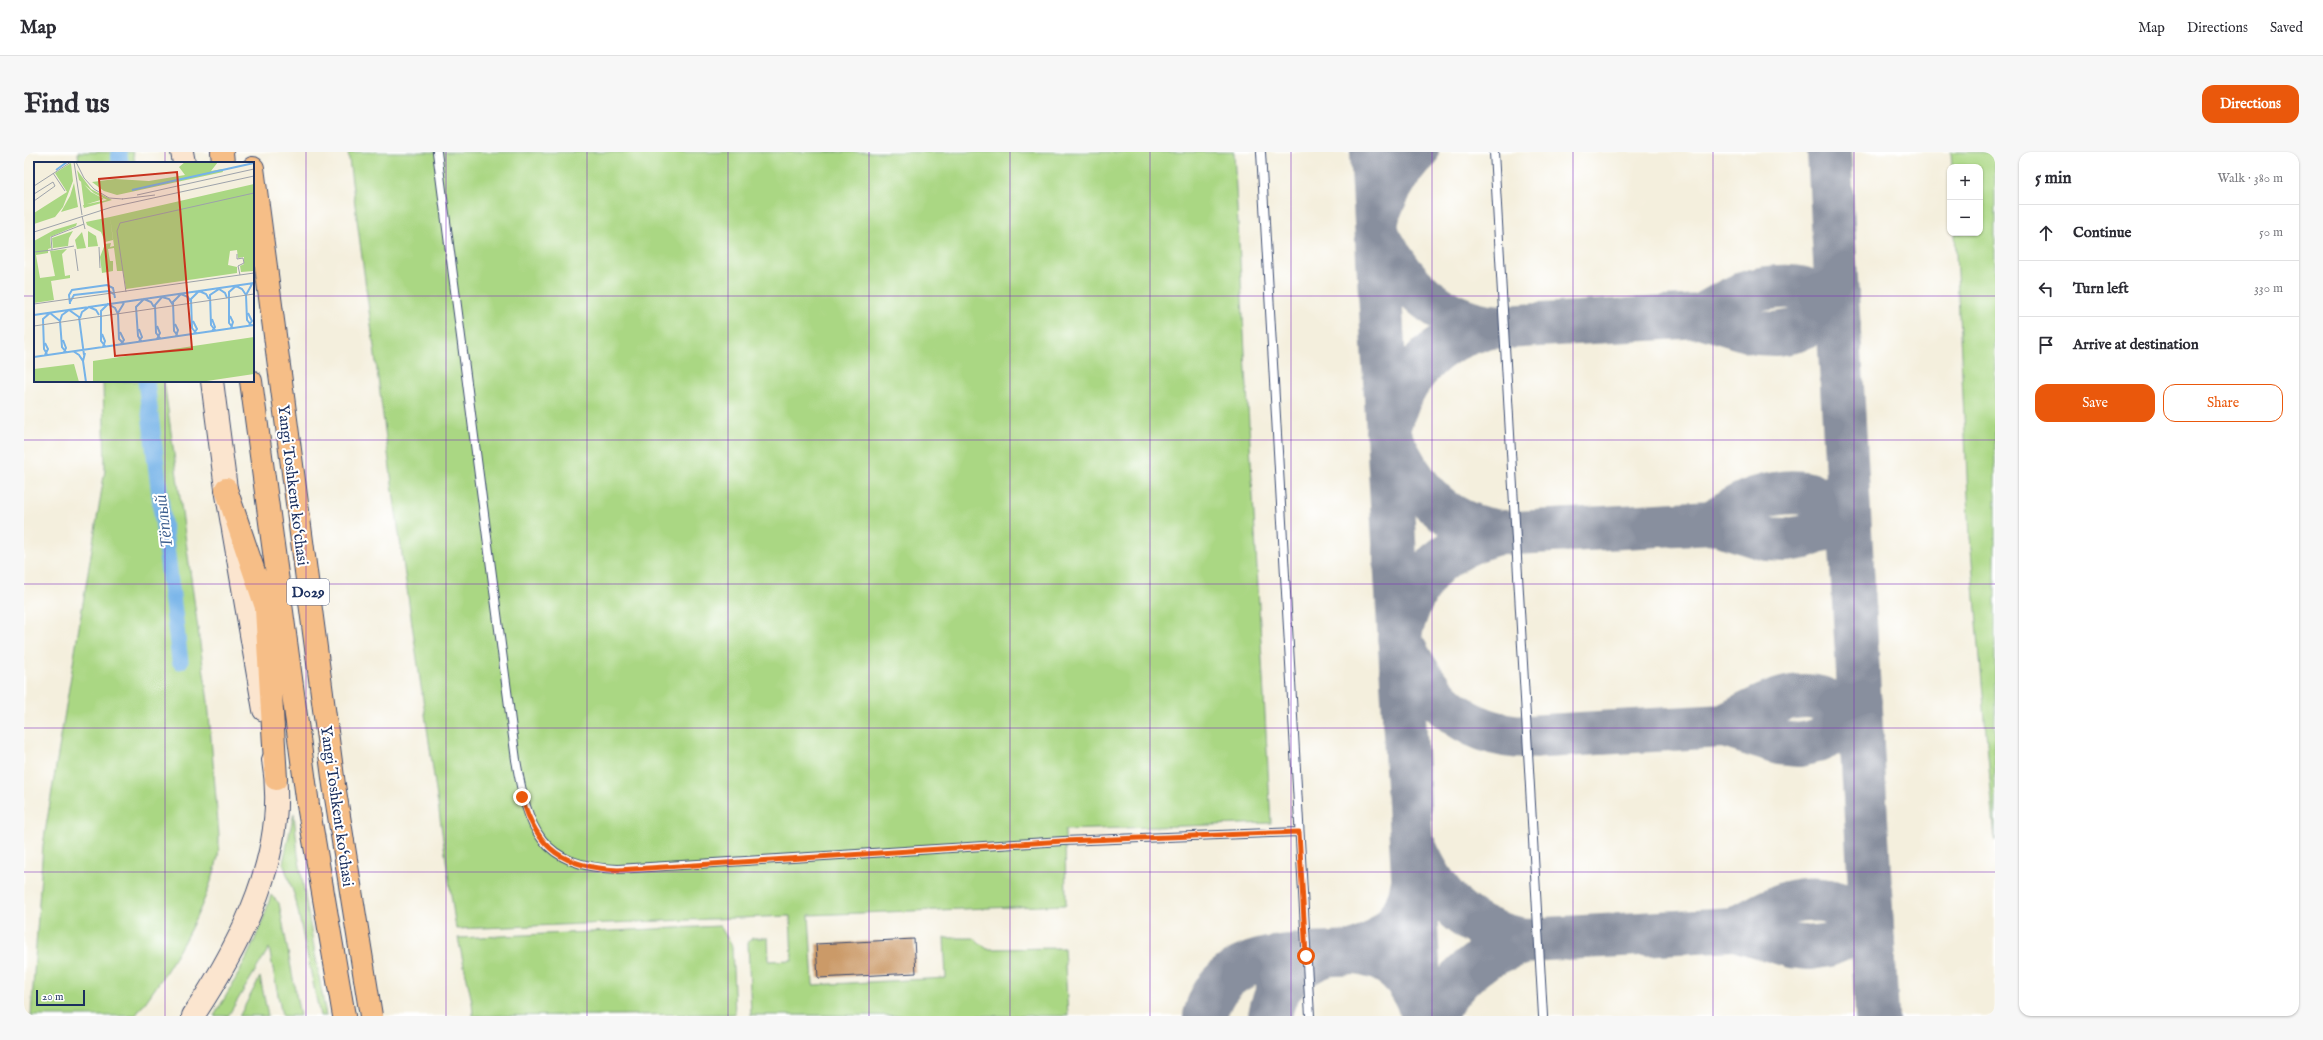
<!DOCTYPE html>
<html lang="en">
<head>
<meta charset="utf-8">
<style>
  body { margin:0; font-family:"IM FELL English",serif; background:#f7f7f7; color:#2b2b33 }
  .controls { position:absolute; right:12px; top:12px; display:grid; overflow:hidden; border-radius:8px; box-shadow:0 1px 3px #0004 }
  .controls button { width:36px; height:36px; display:grid; place-items:center; padding:0; border:0; border-bottom:1px solid #e1e1e2; background:#fff; color:#2b2b33; font:20px sans-serif }
  .scale { position:absolute; left:12px; bottom:10px; width:49px; box-sizing:border-box; padding-left:4px; border:2px solid #1b2f5e; border-top:0; font-size:11px; line-height:14px; white-space:nowrap; color:#1b2f5e; -webkit-text-stroke:3px #fff; paint-order:stroke }
  .stop { position:absolute; width:12px; height:12px; margin:-9px; border:3px solid #ea580c; border-radius:50%; background:#fff }
  .stop.end { background:#ea580c; border-color:#fff; box-shadow:0 1px 4px #0008 }
  .list { margin:0; padding:0; list-style:none }
  h2 { display:flex; justify-content:space-between; align-items:center; height:52px; margin:0; padding:0 16px; font-size:17px }
  h2 small { font-size:13px; font-weight:400; color:#7c7c81 }
  .list li { display:grid; grid-template-columns:26px 1fr auto; gap:12px; align-items:center; box-sizing:border-box; height:56px; padding:0 16px; border-top:1px solid #e1e1e2 }
  .list b { display:block; font-size:15px; white-space:nowrap }
  .list em { font-size:13px; font-style:normal; color:#7c7c81 }
  .actions { display:flex; gap:8px; padding:12px 16px }
  .actions a { flex:1; padding:9px 0; border:1px solid #ea580c; border-radius:12px; text-align:center; font-size:14px; color:#ea580c }
  .actions .main { background:#ea580c; color:#fff }
  .icon { flex:none; width:22px; height:22px; fill:none; stroke:currentColor; stroke-width:2; stroke-linecap:round; stroke-linejoin:round }
  .map { position:relative; flex:none; width:1971px; height:864px; overflow:hidden; border-radius:12px }
  header { display:flex; align-items:center; gap:24px; box-sizing:border-box; height:56px; padding:0 20px; background:#fff; border-bottom:1px solid #e1e1e2 }
  header strong { font-size:19px }
  nav { display:flex; gap:22px; margin-inline-start:auto; font-size:14px }
  .intro { display:flex; align-items:center; justify-content:space-between; box-sizing:border-box; height:96px; padding:0 24px }
  h1 { margin:0; font-size:28px }
  .button { padding:10px 18px; border-radius:12px; background:#ea580c; color:#fff; font-size:14px; font-weight:700 }
  main { display:flex; gap:24px; padding:0 24px }
  aside { flex:1; background:#fff; border-radius:12px; box-shadow:0 1px 3px #0004 }
  .map>svg:first-child { display:block }
  .green { fill:#aad783; stroke:#628370 }
  .lines { fill:none; stroke-linecap:round; stroke-linejoin:round }
  .canal { stroke:#76b3e8; stroke-width:17 }
  .taxiway { stroke:#888f9e; stroke-width:44 }
  .building { fill:#cb9a68 }
  .service-casing { stroke:#3c4c71; stroke-width:10 }
  .secondary-casing { stroke:#3c4c71; stroke-width:24 }
  .trunk-casing { stroke:#3c4c71; stroke-width:24 }
  .service { stroke:#fff; stroke-width:8 }
  .secondary { stroke:#fbe5cf; stroke-width:22 }
  .trunk { stroke:#f6be87; stroke-width:22 }
  .route { stroke:#ea580c; stroke-width:5 }
  .grid { fill:none; stroke:#7b2cbf; stroke-width:1; stroke-opacity:0.55 }
  .labels { text-anchor:middle; stroke-width:4; stroke-linejoin:round; paint-order:stroke }
  .shield { fill:#fff; stroke:#5f6d8e; stroke-width:1 }
  .shield-label { font-size:15px; font-weight:bold; fill:#1b2f5e }
  .street-label { font-size:16px; fill:#1b2f5e; stroke:#fff }
  .water-label { font-size:17px; font-style:italic; fill:#3b5d8e; stroke:#fff }
  .inset-river { fill:none; stroke:#76b3e8; stroke-width:2 }
  .inset-road { fill:none; stroke:#9da2aa; stroke-width:1 }
  .view { fill:#c8321e; fill-opacity:0.15; stroke:#c8321e; stroke-width:2 }
  .inset-edge { fill:none; stroke:#1b2f5e; stroke-width:2 }
</style>
</head>
<body>
<header>
<strong>Map</strong>
<nav><a>Map</a><a>Directions</a><a>Saved</a></nav>
</header>
<div class="intro"><h1>Find us</h1><a class="button">Directions</a></div>
<main>
<div class="map">
<svg width="1971" height="864" viewBox="0 0 1971 864">
  <rect width="100%" height="100%" fill="#fff"/>
  <filter id="ink" filterUnits="userSpaceOnUse"><feTurbulence type="fractalNoise" baseFrequency=".025" numOctaves="2"/><feDisplacementMap in="SourceGraphic" scale="8" xChannelSelector="R" yChannelSelector="G"/><feConvolveMatrix kernelMatrix="1 2 1 2 8 2 1 2 1" color-interpolation-filters="sRGB"/></filter>
  <filter id="wash" filterUnits="userSpaceOnUse"><feTurbulence type="fractalNoise" baseFrequency=".012" numOctaves="4" result="noise"/><feDisplacementMap in="SourceGraphic" scale="16" xChannelSelector="R" yChannelSelector="G"/><feGaussianBlur stdDeviation="0.9" result="paint"/><feColorMatrix in="noise" values="0 0 0 0 0 0 0 0 0 0 0 0 0 0 0 0 0 1.4 0 .05"/><feComposite in="paint" operator="in"/></filter>
  <g filter="url(#wash)">
    <rect width="100%" height="100%" fill="#f4efdd"/>
    <path class="green" d="M54 0H109L111 11H55Z
      M324 0H1210L1247 671 1041 678 1042 753 785 763 789 833 922 826 920 786H950L963 797 1040 796 1044 864 727 863 724 791 728 786H744L745 809 768 808 766 764 432 777 371 354Z
      M1927 0H1971V689L1946 385 1931 81H1956V15H1928Z
      M79 229H140L184 550 195 683C195 690 195 698 194 704 184 755 143 823 111 864H7L19 693 81 318Z
      M270 661 274 703 302 864H296L271 745 259 711Z
      M247 743 255 751 276 864H258L245 796 204 864H190C214 825 234 787 247 743Z
      M696 774 708 794 711 862 449 864 448 850 434 786Z
      M236 825 244 864H215L216 863Z"/>
    <g class="lines">
      <path class="canal" d="M95 0 96 11
        M122 229 156 509"/>
      <path class="taxiway" d="M1348 0 1397 864
        M1393 0C1379 12 1349 58 1353 77 1354 87 1363 98 1368 107 1393 147 1432 174 1480 175L1677 164 1733 181 1752 182 1770 179 1787 172 1803 158 1813 140
        M1805 0 1853 864
        M1677 164C1689 158 1700 150 1712 145 1731 136 1772 129 1790 142 1801 151 1808 161 1815 173
        M1467 175C1407 187 1380 224 1363 280 1392 339 1420 379 1492 381L1688 370 1743 387 1763 388 1781 385 1797 378 1814 364 1824 345
        M1688 370C1699 363 1711 355 1723 350 1745 341 1776 335 1798 347 1811 353 1819 368 1826 379
        M1478 380C1415 396 1390 424 1375 486 1402 542 1437 584 1503 585L1700 574 1755 591 1775 593 1793 589 1809 582 1826 568 1836 550
        M1700 574C1751 547 1800 519 1838 583
        M1391 696C1414 748 1443 779 1502 788L1711 777 1767 794 1786 796 1804 793 1821 786 1837 772 1847 755
        M1389 730C1383 768 1364 787 1330 801 1367 805 1385 823 1397 858
        M1711 777C1728 769 1745 757 1764 751 1789 744 1821 747 1839 768 1843 773 1846 781 1849 787
        M1181 864C1198 794 1273 805 1330 801
        M1246 864C1251 832 1272 813 1302 803
        M1409 864C1434 820 1465 796 1514 788"/>
    </g>
    <g id="blocks">
      <path class="building" d="M890 787 892 821 794 826 792 792Z"/>
    </g>
  </g>
  <g filter="url(#ink)">
    <use href="#blocks" fill-opacity="0" stroke="#3c4c71" stroke-width="1"/>
    <g class="lines">
      <g class="service-casing">
        <path id="service" d="M413 0 492 608C504 678 516 714 594 717L1039 689 1275 680
          M1237 0 1286 864
          M1470 0 1519 864"/>
      </g>
      <g class="secondary-casing">
        <path id="secondary" d="M158 0 160 11
          M188 229 202 337 240 558
          M169 864C218 790 265 699 249 608"/>
      </g>
      <g class="trunk-casing">
        <path id="trunk" d="M198 0 199 11
          M229 16 310 633 347 864
          M227 229 284 653 320 864
          M202 337 242 455
          M241 440 252 627"/>
      </g>
      <use href="#service" class="service"/>
      <use href="#secondary" class="secondary"/>
      <use href="#trunk" class="trunk"/>
    </g>
  </g>
  <g class="lines" filter="url(#ink)">
    <path class="route" d="M498 645C513 699 541 715 594 718L1039 689 1275 680 1282 804"/>
  </g>
  <path class="grid" d="M141 0V11M282 0V864M422 0V864M563 0V864M704 0V864M845 0V864M986 0V864M1126 0V864M1267 0V864M1408 0V864M1549 0V864M1689 0V864M1830 0V864M0 144H11M229 144H1971M141 229V864M0 288H1971M0 432H1971M0 576H1971M0 720H1971"/>
  <g class="labels">
    <rect class="shield" x="263" y="427" width="42" height="26" rx="3"/>
    <g class="shield-label">
      <text x="284" y="445">D029</text>
    </g>
    <g class="street-label">
      <text transform="translate(270 333) rotate(83)" y="6">Yangi Toshkent ko‘chasi</text>
      <text transform="translate(314 654) rotate(82)" y="6">Yangi Toshkent ko‘chasi</text>
    </g>
    <g class="water-label">
      <text transform="translate(139 369) rotate(-97)" y="6">Тёплый</text>
    </g>
  </g>
  <g transform="translate(10 10)">
    <rect width="220" height="220" fill="#f4efdd"/>
    <path d="M151 0H184L177 9 188 7 189 10 83 33 70 29 58 20 81 17 115 19 151 13 145 5ZM37 1 39 19 29 45 21 55 0 62V51L33 30 21 11ZM43 8 57 27 78 38 50 46 49 43 73 38 60 31 45 18ZM47 19 57 30 70 37 50 43ZM40 21 44 45 27 50 36 34ZM220 22V109L207 110 206 104 210 102V95L204 96 203 88 196 89 194 103 203 105V111L92 127 89 109H83L80 86 74 87 76 99H79V109L68 111 66 95 71 82 77 81 76 85 80 84 76 55ZM76 55 79 78 71 80 67 70 53 63 52 60ZM43 61 42 64 16 75 17 86 14 87V91L2 93 6 116 21 114 16 89 33 87 28 92 31 114 36 113V116L17 119 20 138 0 141V79L20 68ZM39 69 35 76 34 84 19 86 18 76ZM54 69 62 74 64 84 54 85ZM48 70 52 86 43 87 41 78ZM220 175V212L166 220H59V199ZM40 202 45 220H0V207Z" fill="#aad783"/>
    <path class="inset-river" d="M22 8 33 0M98 28 220 1M36 140 40 133 75 129 81 133M36 142 35 133 38 128 73 123 79 126 81 136M214 151 218 159 215 163M0 153 220 121M196 154 199 160 197 166M46 156 48 150 55 145 62 148 65 153M178 157 181 165 178 169M159 159 163 167 160 171M141 162 144 168 142 174M217 163 213 158 212 133 218 122M123 164 126 171 123 177M199 166 195 161V130L202 124 208 127 212 133M105 167 108 175 105 179M181 168 177 163 176 133 185 127 191 131 193 136M86 170 90 178 87 182M162 171 158 166 157 137 165 129 172 132 175 137M68 172 71 179 69 185M144 174 140 169 139 140 147 132 154 135 157 140M126 176 122 171 121 143 128 135 135 137 139 143M29 178 32 186 30 190M107 179 104 174 102 145 110 137 117 140 120 145M11 181 14 187 11 193M90 182 85 177 84 151 90 141M71 184 67 179V149L74 142 81 146 84 152M39 189 45 193 49 199 51 191M32 190 28 185 26 159 28 153 35 148 45 155 50 193M13 192 10 187 9 157 16 151 26 159M0 195 220 163M49 199 52 220"/>
    <path class="inset-road" d="M40 0 48 53M42 0 50 16 60 27 75 36 89 37M19 11 31 29M0 24 37 0M0 32 19 20 21 24 0 39M103 33 220 7M88 37 121 33M48 54 51 67M0 70 78 45 220 14M65 85 66 106M41 87 44 109M18 88 40 84M0 90 18 88 17 75 50 62M203 92V97L209 96 210 101 204 104 206 113M92 130 83 69 86 61 220 31M0 142 220 111M0 164 220 132"/>
    <path class="view" d="M143 10 158 187 81 194 65 17Z"/>
    <rect width="220" height="220" class="inset-edge"/>
  </g>
</svg>
<div class="controls">
<button>+</button>
<button>−</button>
</div>
<div class="scale">20 m</div>
<div class="stop" style="left:1282px;top:804px"></div>
<div class="stop end" style="left:498px;top:645px"></div>
</div>
<aside>
<h2>5 min<small>Walk · 380 m</small></h2>
<ul class="list">
<li><svg class="icon" aria-label="ahead" viewBox="0 0 24 24"><path d="M12 20V5M6 11l6-6 6 6"/></svg><div><b>Continue</b></div><em>50 m</em></li>
<li><svg class="icon" aria-label="left" viewBox="0 0 24 24"><path d="M17 20v-9H6M10 6l-5 5 5 5"/></svg><div><b>Turn left</b></div><em>330 m</em></li>
<li><svg class="icon" aria-label="arrive" viewBox="0 0 24 24"><path d="M6 21V4h12l-3 4 3 4H6"/></svg><div><b>Arrive at destination</b></div></li>
</ul>
<div class="actions"><a class="main">Save</a><a>Share</a></div>
</aside>
</main>
</body>
</html>
